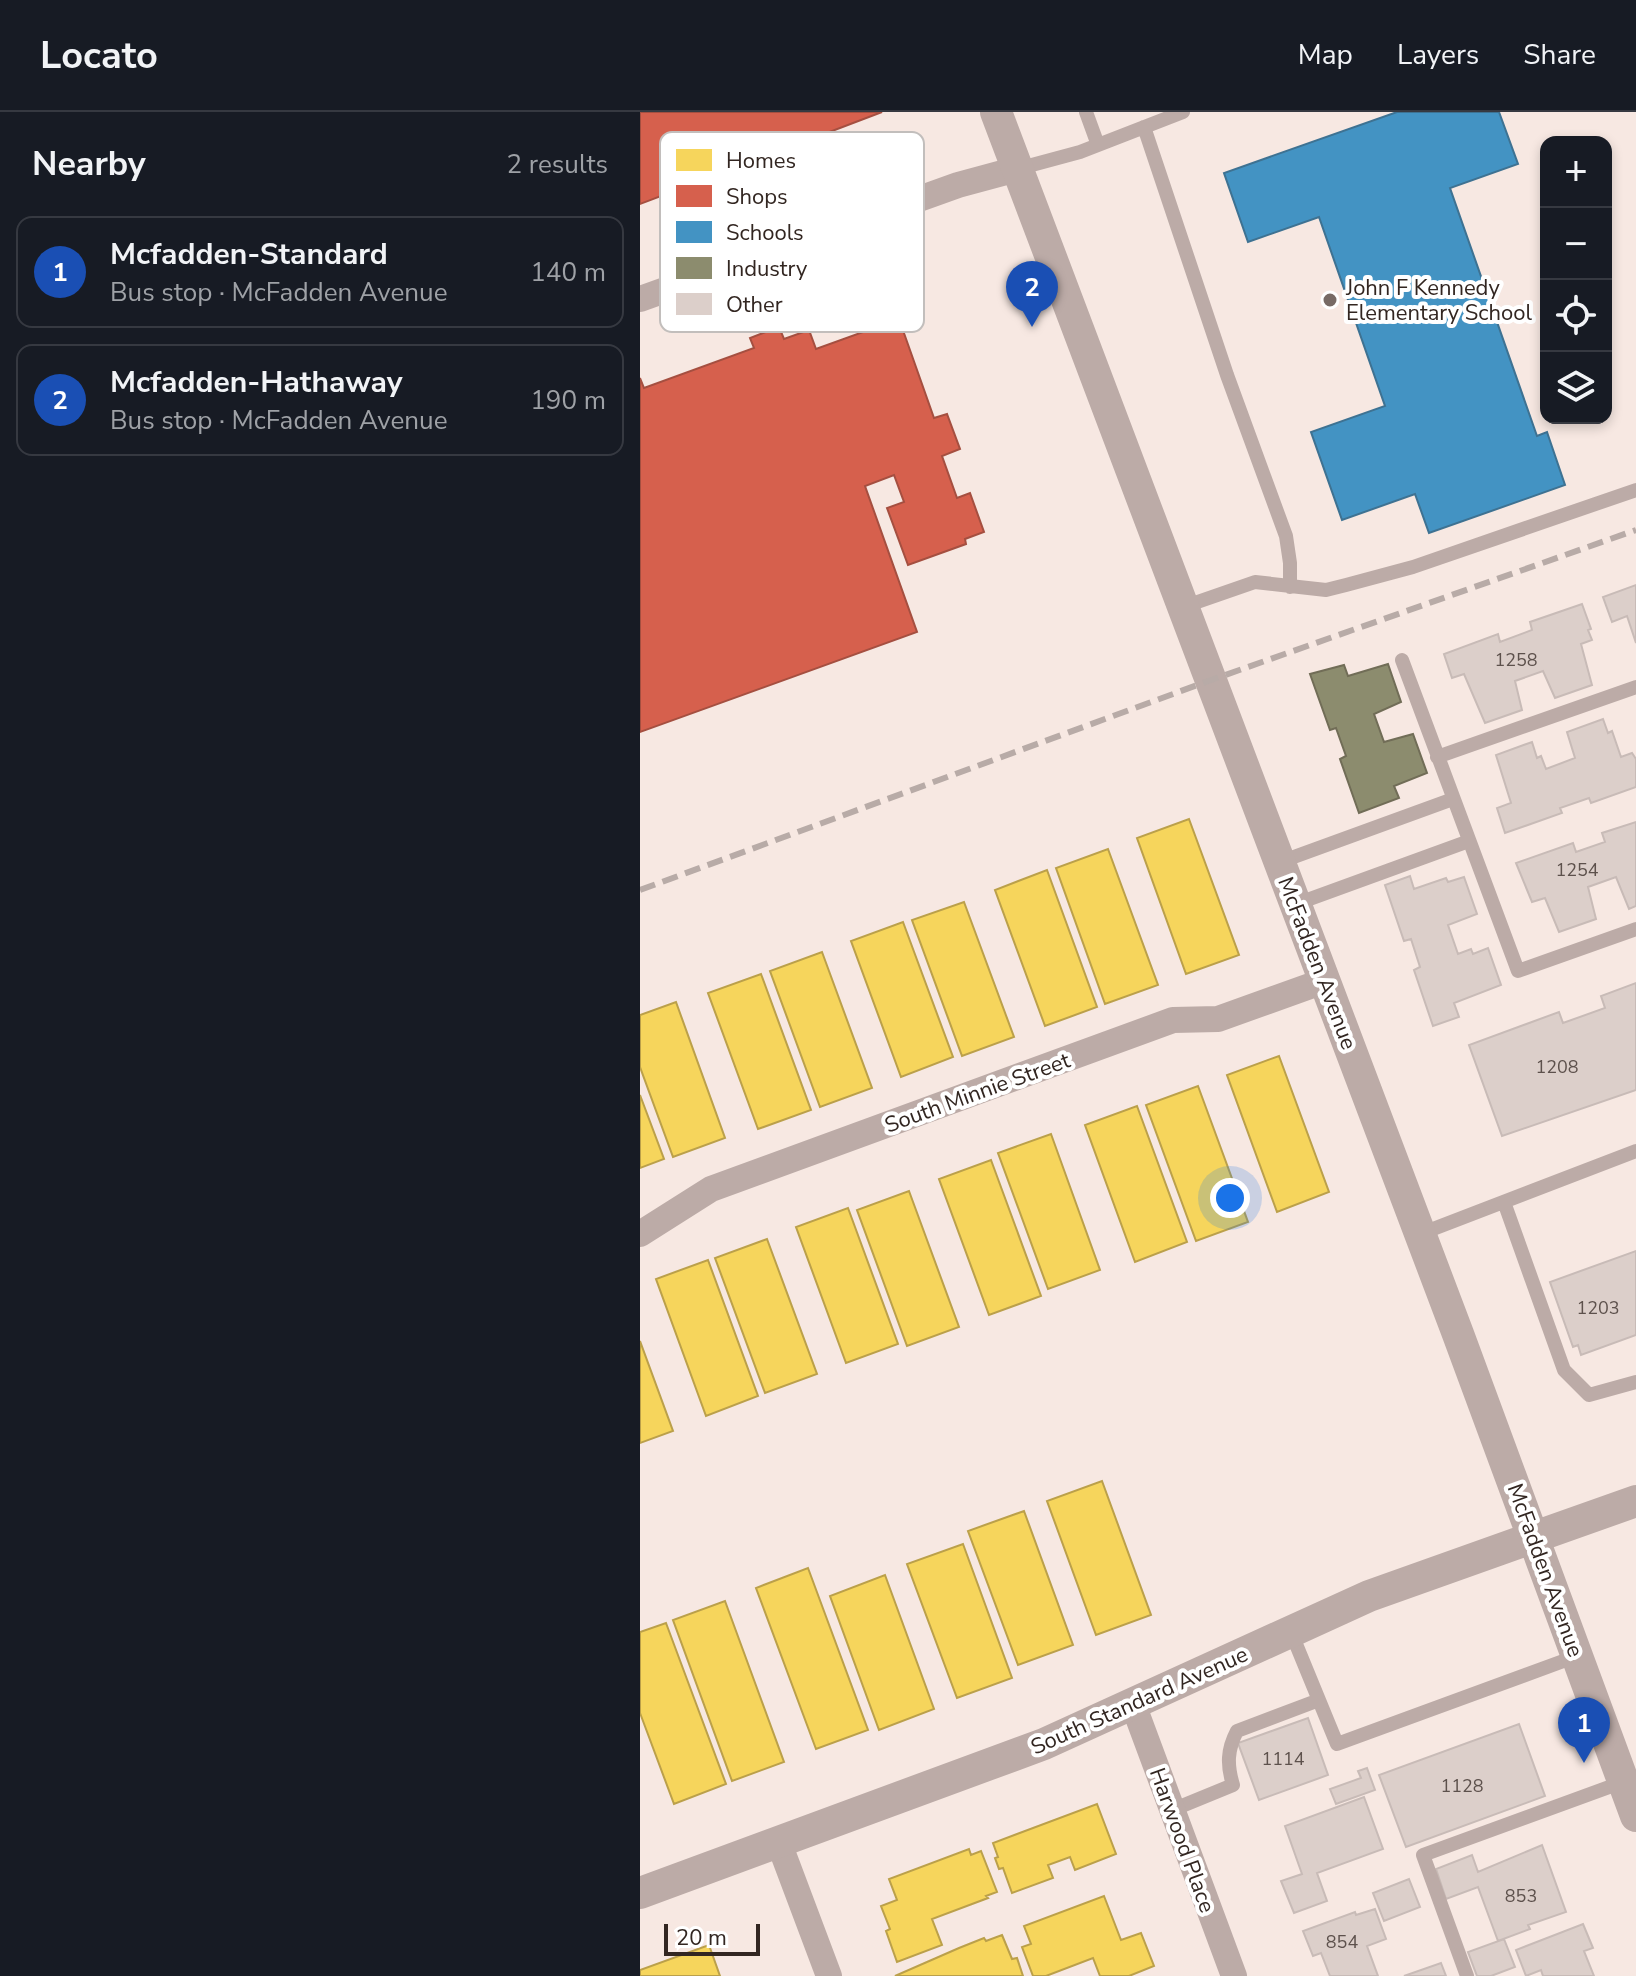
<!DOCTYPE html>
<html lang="en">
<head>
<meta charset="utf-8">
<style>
  body { margin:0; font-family:"Nunito Sans",sans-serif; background:#242831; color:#f1f3f6 }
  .controls { position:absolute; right:24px; top:24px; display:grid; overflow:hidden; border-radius:16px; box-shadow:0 4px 12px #0003 }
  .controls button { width:72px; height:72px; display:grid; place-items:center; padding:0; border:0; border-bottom:2px solid #363941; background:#171b24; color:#f1f3f6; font:40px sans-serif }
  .scale { position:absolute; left:24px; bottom:20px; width:96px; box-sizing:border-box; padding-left:8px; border:4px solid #322621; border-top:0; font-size:22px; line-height:28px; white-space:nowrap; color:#322621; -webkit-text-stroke:6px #fff; paint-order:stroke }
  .you { position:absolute; left:590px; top:1086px; width:28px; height:28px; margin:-20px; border:6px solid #fff; border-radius:50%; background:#1a73e8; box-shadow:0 0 0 12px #1a73e833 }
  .badge { display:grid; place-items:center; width:52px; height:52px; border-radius:50%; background:#b45309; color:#fff; font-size:26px; font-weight:700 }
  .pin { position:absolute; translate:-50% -66px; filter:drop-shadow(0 2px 4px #0008) }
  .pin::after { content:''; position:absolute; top:42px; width:28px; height:24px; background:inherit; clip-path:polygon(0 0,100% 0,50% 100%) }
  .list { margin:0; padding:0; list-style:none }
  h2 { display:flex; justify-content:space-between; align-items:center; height:104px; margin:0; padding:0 32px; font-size:34px }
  h2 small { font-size:26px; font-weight:400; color:#9ea1a6 }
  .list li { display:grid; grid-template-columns:52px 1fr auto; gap:24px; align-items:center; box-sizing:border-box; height:112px; margin:0 16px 16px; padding:0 16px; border:2px solid #363941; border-radius:16px }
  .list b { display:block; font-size:30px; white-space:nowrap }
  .list p { margin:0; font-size:26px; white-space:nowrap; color:#9ea1a6 }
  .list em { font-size:26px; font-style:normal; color:#9ea1a6 }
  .icon { flex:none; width:44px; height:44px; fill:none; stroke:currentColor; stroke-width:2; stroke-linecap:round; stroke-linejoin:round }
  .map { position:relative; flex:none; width:996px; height:1864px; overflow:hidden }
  header { display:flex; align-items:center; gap:48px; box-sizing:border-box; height:112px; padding:0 40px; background:#171b24; border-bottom:2px solid #363941 }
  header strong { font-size:38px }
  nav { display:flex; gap:44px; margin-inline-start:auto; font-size:28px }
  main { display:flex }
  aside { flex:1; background:#171b24 }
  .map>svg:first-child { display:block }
  .homes { fill:#f6d55c; stroke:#bba04a; stroke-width:2 }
  .shops { fill:#d6604d; stroke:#a54f40; stroke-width:2 }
  .schools { fill:#4393c3; stroke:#3e7292; stroke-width:2 }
  .industry { fill:#8c8c6e; stroke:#716d57; stroke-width:2 }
  .building { fill:#dccfca; stroke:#c8bbb7; stroke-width:2 }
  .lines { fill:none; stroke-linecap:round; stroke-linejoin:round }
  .service { stroke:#bcaba7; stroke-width:14 }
  .minor { stroke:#bcaba7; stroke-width:26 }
  .tertiary { stroke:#bcaba7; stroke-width:32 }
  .rail { stroke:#b8aba7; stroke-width:6; stroke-dasharray:16 8; stroke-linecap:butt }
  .poi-dot { fill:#776a65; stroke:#fff; stroke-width:3 }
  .labels { text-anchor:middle; stroke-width:8; stroke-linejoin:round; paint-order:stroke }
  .number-label { font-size:18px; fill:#5d514c }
  .poi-label { font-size:22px; fill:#322621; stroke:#fff; text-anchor:start }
  .street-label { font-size:22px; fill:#322621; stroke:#fff }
  .key { fill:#fff; stroke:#c2bebc; stroke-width:2 }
  .key-label { font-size:22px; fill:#322621 }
</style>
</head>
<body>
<header>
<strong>Locato</strong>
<nav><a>Map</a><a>Layers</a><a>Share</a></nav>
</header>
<main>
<aside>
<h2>Nearby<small>2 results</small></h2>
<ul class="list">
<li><span class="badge" style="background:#1a4fb4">1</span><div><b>Mcfadden-Standard</b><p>Bus stop · McFadden Avenue</p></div><em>140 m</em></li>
<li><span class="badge" style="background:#1a4fb4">2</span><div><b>Mcfadden-Hathaway</b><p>Bus stop · McFadden Avenue</p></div><em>190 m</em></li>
</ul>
</aside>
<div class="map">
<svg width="996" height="1864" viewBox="0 0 996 1864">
  <rect width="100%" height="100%" fill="#f7e8e2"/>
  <path class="homes" d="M549 707 599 843 546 862 497 726Z
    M468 737 518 873 465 892 416 756Z
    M407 758 457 895 405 914 355 778Z
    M324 790 374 925 322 944 272 808Z
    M263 810 313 945 261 965 211 829Z
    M182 840 232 976 180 995 130 859Z
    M121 862 171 998 118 1017 68 881Z
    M36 890 85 1026 33 1045 0 955V903Z
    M639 944 689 1080 637 1100 587 963Z
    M558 974 608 1110 556 1129 506 993Z
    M0 983 24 1047 0 1056Z
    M497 994 547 1130 495 1150 445 1013Z
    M411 1022 460 1158 408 1177 358 1041Z
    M351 1048 401 1184 349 1203 299 1067Z
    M269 1079 319 1215 267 1234 217 1098Z
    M208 1096 258 1232 206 1251 156 1115Z
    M127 1127 177 1262 125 1281 75 1146Z
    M68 1148 118 1284 66 1304 16 1167Z
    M0 1229 33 1319 0 1331Z
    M462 1369 511 1503 456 1523 407 1389Z
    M384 1399 433 1533 378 1553 328 1419Z
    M323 1432 372 1566 317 1586 267 1452Z
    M168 1456 228 1618 176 1637 116 1476Z
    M245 1463 294 1597 239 1618 190 1484Z
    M85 1489 144 1650 92 1669 33 1508Z
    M26 1511 86 1672 34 1692 0 1601V1520Z
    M457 1692 476 1742 435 1758 430 1745 408 1753 413 1766 372 1781 363 1756 359 1757 355 1746 358 1745 353 1731Z
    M329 1737 331 1743 341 1739 357 1780 346 1784 348 1786 292 1807 302 1833 257 1850 246 1819 250 1817 241 1794 257 1788 249 1767Z
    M464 1784 481 1828 501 1821 514 1854 489 1864H460L453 1846 406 1864H393L382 1835 391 1832 384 1814Z
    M362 1823 372 1847 377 1846 383 1864H255L319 1836 344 1826 346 1829Z
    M69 1833 80 1864H0V1858Z"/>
  <path class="shops" d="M0 0H242L0 92Z
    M259 207 294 306 307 302 320 337 302 344 317 386 330 381 344 420 325 427 326 432 268 453 247 396 264 390 254 363 225 374 277 520 0 620V266L4 276 114 236 110 226 139 215 144 227 169 218 176 237Z"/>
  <path class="schools" d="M757 0H859L878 52 810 76 897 324 907 320 925 373 789 421 775 382 702 408 671 320 745 294 679 105 608 130 584 61Z"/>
  <path class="industry" d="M748 552 761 590 734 602 744 630 773 622 787 661 754 674 759 686 719 701 700 647 706 644 696 616 690 618 670 562 704 553 708 564Z"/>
  <path class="building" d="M996 473V531L987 504 972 510 963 485Z
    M942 492 951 517 948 518 952 528 941 532 952 573 915 586 903 559 875 569 882 598 845 611 824 562 812 566 804 542 858 522 860 530 892 518 890 510Z
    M963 607 968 621 972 619 981 645 992 641 996 647V675L951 691 949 686 920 696 922 701 865 721 857 696 871 691 856 643 892 630 897 646 901 644 906 657 935 646 927 620Z
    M996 710V794L989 797 976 765 948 775 956 807 919 820 905 786 892 790 876 751 933 731 936 740 965 730 962 721Z
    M770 764 774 777 806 766 808 770 824 765 837 802 808 813 818 842 831 837 833 842 848 836 861 873 814 891 819 905 793 914 774 858 780 855 771 827 764 829 745 773Z
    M996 871V978L862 1024 829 933 919 900 923 911 965 896 961 884Z
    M996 1139V1223L941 1243 938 1233 933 1235 910 1170Z
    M668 1606 688 1663 619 1688 598 1631Z
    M879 1612 905 1684 766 1735 739 1663Z
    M727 1656 735 1678 696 1692 690 1677 721 1666 718 1659Z
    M724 1685 743 1737 677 1761 687 1789 654 1801 641 1769 662 1762 645 1714Z
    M902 1733 926 1800 888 1813 890 1817 858 1829 838 1775 806 1787 796 1757 832 1743 838 1760Z
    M769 1767 780 1795 744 1809 733 1781Z
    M735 1797 746 1827 727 1834 738 1864H690L681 1841 673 1844 663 1819 715 1800 716 1803Z
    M943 1812 953 1836 944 1839 954 1864H903L901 1858 886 1864 876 1838Z
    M864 1827 875 1855 851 1864H837L828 1840Z
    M801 1851 806 1864H764Z"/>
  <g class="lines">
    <path class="service" d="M446 0 458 33
      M504 15 587 263 646 424 650 451V475
      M377 57 440 40 543 0
      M543 495 615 470 686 478 706 473 773 455 996 378
      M762 548 878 859 996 817
      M797 645 996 575
      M640 750 813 687
      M656 792 829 729
      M864 1090 924 1258 949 1283 996 1270
      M780 1122 996 1039
      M651 1520 697 1632 937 1544
      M532 1698 593 1673C587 1653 587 1638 597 1619L679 1588
      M827 1864 783 1743 983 1670"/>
    <path class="minor" d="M0 187 318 73 377 57
      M0 1122 71 1077 533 908 578 907 684 869
      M493 1592 594 1864
      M139 1731 189 1864"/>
    <path class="tertiary" d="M356 0 818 1222 996 1704
      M0 1781 404 1632 729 1484 996 1389"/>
    <path class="rail" d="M0 778 571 568 996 418"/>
  </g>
  <circle class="poi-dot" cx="690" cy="188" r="8"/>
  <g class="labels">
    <g class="number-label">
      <text x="876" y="554">1258</text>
      <text x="937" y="764">1254</text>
      <text x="917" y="961">1208</text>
      <text x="958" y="1202">1203</text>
      <text x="643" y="1653">1114</text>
      <text x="822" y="1680">1128</text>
      <text x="881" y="1790">853</text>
      <text x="702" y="1836">854</text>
    </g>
    <g class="poi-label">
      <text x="706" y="183">John F Kennedy<tspan x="706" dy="25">Elementary School</tspan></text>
    </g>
    <g class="street-label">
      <text transform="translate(678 851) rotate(69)" y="8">McFadden Avenue</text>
      <text transform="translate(337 980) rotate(-20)" y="8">South Minnie Street</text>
      <text transform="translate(906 1458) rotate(70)" y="8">McFadden Avenue</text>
      <text transform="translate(499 1588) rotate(-24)" y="8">South Standard Avenue</text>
      <text transform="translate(543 1728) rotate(70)" y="8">Harwood Place</text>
    </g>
  </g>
  <rect x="20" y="20" width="264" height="200" rx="12" class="key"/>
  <rect x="36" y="37" width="36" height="22" fill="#f6d55c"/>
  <rect x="36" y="73" width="36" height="22" fill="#d6604d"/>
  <rect x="36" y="109" width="36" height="22" fill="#4393c3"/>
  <rect x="36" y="145" width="36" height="22" fill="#8c8c6e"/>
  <rect x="36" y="181" width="36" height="22" fill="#dccfca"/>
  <g class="key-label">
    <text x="86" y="56">Homes</text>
    <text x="86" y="92">Shops</text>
    <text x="86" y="128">Schools</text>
    <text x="86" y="164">Industry</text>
    <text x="86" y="200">Other</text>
  </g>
</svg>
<div class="controls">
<button>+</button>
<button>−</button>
<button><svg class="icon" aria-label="locate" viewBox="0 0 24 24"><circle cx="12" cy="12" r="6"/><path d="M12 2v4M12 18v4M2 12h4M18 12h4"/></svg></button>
<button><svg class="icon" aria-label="layers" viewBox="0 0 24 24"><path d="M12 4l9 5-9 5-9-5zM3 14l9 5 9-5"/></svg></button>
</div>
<div class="scale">20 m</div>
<div class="you"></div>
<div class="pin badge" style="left:944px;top:1651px;background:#1a4fb4">1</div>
<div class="pin badge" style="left:392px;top:215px;background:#1a4fb4">2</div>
</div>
</main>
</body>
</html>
